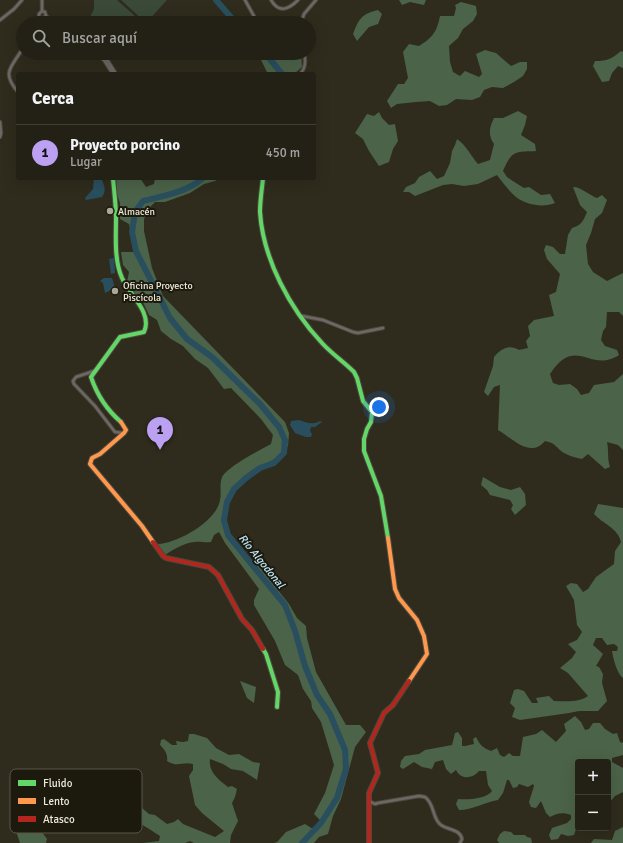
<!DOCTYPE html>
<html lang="es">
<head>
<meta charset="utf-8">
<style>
  body { margin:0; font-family:Signika,sans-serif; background:#2b291f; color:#f1f3f6 }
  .controls { position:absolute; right:12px; bottom:12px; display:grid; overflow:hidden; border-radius:4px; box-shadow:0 4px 16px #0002 }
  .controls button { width:36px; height:36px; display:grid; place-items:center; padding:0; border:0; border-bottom:1px solid #403e35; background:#232116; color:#f1f3f6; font:20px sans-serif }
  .you { position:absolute; left:379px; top:407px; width:14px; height:14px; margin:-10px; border:3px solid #fff; border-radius:50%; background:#1a73e8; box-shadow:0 0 0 6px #1a73e833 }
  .badge { display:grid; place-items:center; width:26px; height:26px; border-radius:50%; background:#bca0f2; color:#111; font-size:13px; font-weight:700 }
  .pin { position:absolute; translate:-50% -33px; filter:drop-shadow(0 1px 2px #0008) }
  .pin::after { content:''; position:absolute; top:21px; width:14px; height:12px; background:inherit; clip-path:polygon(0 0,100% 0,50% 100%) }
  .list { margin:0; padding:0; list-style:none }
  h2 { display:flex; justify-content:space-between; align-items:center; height:52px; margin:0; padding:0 16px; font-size:17px }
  h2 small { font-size:13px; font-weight:400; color:#a3a3a1 }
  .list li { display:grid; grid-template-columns:26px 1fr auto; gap:12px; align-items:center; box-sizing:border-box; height:56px; padding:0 16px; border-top:1px solid #403e35 }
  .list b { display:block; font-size:15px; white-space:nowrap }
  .list p { margin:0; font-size:13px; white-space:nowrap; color:#a3a3a1 }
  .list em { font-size:13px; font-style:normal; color:#a3a3a1 }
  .icon { flex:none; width:22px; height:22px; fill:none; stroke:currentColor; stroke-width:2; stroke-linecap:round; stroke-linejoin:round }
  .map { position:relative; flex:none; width:623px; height:843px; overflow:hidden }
  .search { position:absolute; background:#232116; box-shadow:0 4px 16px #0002; left:16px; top:16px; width:300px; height:44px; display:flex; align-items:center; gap:10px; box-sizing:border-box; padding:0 14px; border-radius:22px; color:#a3a3a1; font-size:15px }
  .panel { position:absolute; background:#232116; box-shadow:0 4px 16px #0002; left:16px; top:72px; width:300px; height:108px; border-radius:4px }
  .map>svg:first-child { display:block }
  .green { fill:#3a4938 }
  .forest { fill:#4b6349 }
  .water { fill:#294f5e }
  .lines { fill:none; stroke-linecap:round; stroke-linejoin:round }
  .river { stroke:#294f5e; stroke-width:6 }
  .street-casing { stroke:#4c493d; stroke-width:4.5 }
  .fast-casing { stroke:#4c493d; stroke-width:6 }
  .slow-casing { stroke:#4c493d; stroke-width:6 }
  .jam-casing { stroke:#4c493d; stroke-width:6 }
  .street { stroke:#6d6866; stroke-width:2.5 }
  .fast { stroke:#63d668; stroke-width:4 }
  .slow { stroke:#ff974d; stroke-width:4 }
  .jam { stroke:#b3261e; stroke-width:4 }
  .poi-dot { fill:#aaa797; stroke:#1c190d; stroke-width:1.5 }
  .labels { text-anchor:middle; stroke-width:4; stroke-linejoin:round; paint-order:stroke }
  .poi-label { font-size:10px; fill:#ece9d8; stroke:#1c190d; text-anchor:start }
  .water-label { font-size:11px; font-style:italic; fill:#bfe9fd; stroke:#1c190d }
  .key { fill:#1c190d; stroke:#5a574a; stroke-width:1 }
  .key-label { font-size:11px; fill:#ece9d8 }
</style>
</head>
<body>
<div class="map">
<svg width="623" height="843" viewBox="0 0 623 843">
  <rect width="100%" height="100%" fill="#2f2c1d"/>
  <path class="green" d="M94 0H117L134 15 135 23H87L94 9Z
    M121 0H167L146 23Z"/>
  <path class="forest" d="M399 0H426L424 5 410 2 402 5Z
    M461 2 476 6 477 14 473 21 463 29 458 38 449 46 450 62 453 72 460 76 465 71 479 77 482 74 476 54 485 50 496 53 511 66 520 62H527V69L523 76 514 82 503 88 492 87 484 90 480 97 472 100 456 99 447 105 439 106 430 101 416 102 397 104 391 108 387 101 398 84H404L408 78 403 52 409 44 419 46C432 38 437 32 440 16H454L456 8 455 5Z
    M378 10 382 14 378 24 369 27 357 41 353 34C359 18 362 14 378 10Z
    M621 51 623 52V68L618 66 612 73 609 81 602 82 593 66 595 61C608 61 611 59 621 51Z
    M270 53H301L302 67 294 74H268L261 60Z
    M518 111 527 116 525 125 521 135 535 144 536 151C515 152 512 150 503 171L507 177 516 183 524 188 529 187 541 195 550 194 555 203C544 208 526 205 516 197 509 191 503 183 497 175L478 184 464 186 452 184 443 185 415 196 409 192H403L406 187 415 183 419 177 430 171 437 179 444 176 450 163 452 151 455 145 457 139C466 145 471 156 478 164L490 160 494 144C488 135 489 128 494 118H503Z
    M379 112 382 118 389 125 395 124 398 141 393 149 389 162 379 166 369 151 363 139 355 133 367 114 374 116Z
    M116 178H140L146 187 154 184 155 178H162L164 180 177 178H219L215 181 204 184 190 193 165 202H155L148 209 144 219V231L152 268 163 296 285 422 289 433 288 446 277 458 251 471 236 484 226 503 223 520 227 536 242 555 259 566 289 604 297 618 306 626 307 638 316 672 346 725H360L366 732 355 747 341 799 333 816 328 834 319 837 314 843H274L277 842 286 832 305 824 313 829 320 820 314 814 325 793 334 765 321 722 312 708 311 701 303 689 298 675 285 665 275 641 254 605V600L259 589 225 543 219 532 214 535 211 542C205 543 200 541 195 542 184 543 174 549 165 555L161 551 158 544C178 543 217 521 220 500 222 492 218 481 224 474 237 461 255 453 271 444L273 435 261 419 231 388 224 389 208 368 195 359 183 346 171 339 161 331 157 320 149 315 140 296 134 295 127 282 129 272 123 265 121 252H135L129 224 120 219V203L117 195Z
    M573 187C581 187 589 195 597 198L602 195 607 200 602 213 595 219 591 233 586 245 588 264 593 272 607 281 623 273V316L619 312H607L606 327 603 331 601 340 605 346 617 350 619 355C590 374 576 334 550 374L553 383 559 385 570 384 577 389 581 395 589 393 594 385 614 382 623 374V450L618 445 607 442C609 451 607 458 610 467L605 469 588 454 582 459C576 458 569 456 564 453 556 448 556 443 545 441 530 459 512 438 498 430L500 385 494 387 488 396 484 392 493 366 494 357C501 349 509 344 519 350L528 348 526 341 530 336 528 326 534 320 554 316 549 295 556 292 560 274 547 259 544 250 546 245 553 247 560 254H565L568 235 572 228C582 225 583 221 587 212L580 205Z
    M483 477 500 487 511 490 520 487 525 494 526 505 515 515 511 509 513 505 510 500 490 495 487 490 481 485Z
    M598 504 623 508V678C617 674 613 658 612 651H617L618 647 614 644 607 645 602 638H596L593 645 603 654 596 666 599 667 603 674 602 683 607 701 598 711H579L569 713 520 720 512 717 515 708 510 703 514 690 518 689 524 691 532 703H538L536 698 549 696 554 701C566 701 578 703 588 696L568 673 560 668 572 658 576 652 568 644 577 640 582 632 577 625 574 600 566 586 571 583 577 584 583 592 588 589 596 577 614 564 615 551 621 542C618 528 603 524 594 514Z
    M240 681 256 687 254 703 247 698Z
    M575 716 581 722 585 730 589 729 593 723H600L605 729 613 734 617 733 620 742 623 743V755L612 758V762L623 768V792L615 796 608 804V762H578V823L574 835 568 836 561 834 558 839 551 840 549 835 552 828 567 823 571 819V815C563 812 557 813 550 817L546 813 541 801 536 808 531 807 529 802 534 786 533 784 528 787 519 784 517 787 513 788 509 780H507L503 793 498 800C485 802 473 810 459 810L456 804 458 799C468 800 486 799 492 791L488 785 486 771H479C472 779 461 780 456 770L451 774 446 769 443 760 435 762 432 769 422 767 414 762 403 769 400 767 401 761 405 756 419 754 425 750 452 745 455 733 458 732 462 738V746H465L474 744 473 739 476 737C480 745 483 748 491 751L497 748 500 755 504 757 509 753 513 756H520L523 737 536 734 542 730 556 742 566 731 564 724Z
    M189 734H194L207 738 216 748 229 755 239 754 253 762 260 763 257 780 243 771 231 769 223 764 210 759C208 772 219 780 228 787L232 786 237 789 235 797 232 803 238 821 231 835 230 843H194L190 841 185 843H143L159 841 160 836C144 825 122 815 115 796L118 791 123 789 135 802 149 814 155 815 167 824 174 822 178 819 183 824 215 837 224 831 202 813 195 805 189 776 193 770V764C182 761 178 768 167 761 168 754 165 750 160 745L161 740 164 739 172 745H177L176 741 183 742 188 741Z
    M16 815C22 817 34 820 39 824V828L47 839 46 843H20L12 819Z
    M623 827V843H591L594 839 612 840 615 831Z
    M504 831 511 832 514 835H525L527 837 531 838 532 843H499L497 840 500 834Z"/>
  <path class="water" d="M94 178H101C104 185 107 190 102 197L86 200 85 198 93 189Z
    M114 258 115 273 111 274 109 259Z
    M104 278H112L115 288 105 293 103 283 100 281Z
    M299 420C307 423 313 425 320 421L322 422 315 427H311L310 431 312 434 311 437H306L295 433 290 425 291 421Z"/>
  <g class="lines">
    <path class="river" d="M216 0 236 23
      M265 53 282 74
      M203 178C187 192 164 196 143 201L135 212 132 232 136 251 170 318 187 339 212 357 260 404 279 427 285 440 284 453 274 463 260 468 246 478 234 489 227 502 224 520 228 535 285 605 295 631 305 666 317 695 330 714 345 750 346 769 337 798 321 823 302 843"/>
    <g class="street-casing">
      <path id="street" d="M245 0 255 18
        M271 0C279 14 289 9 298 0
        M42 11 45 12 46 16 56 23
        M41 19 39 17V14L42 11V0
        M0 20 14 9 22 0
        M39 23 41 19 46 16
        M301 23 304 14 316 0
        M96 53 104 60 113 74
        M100 53 106 58 116 74
        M300 74C306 68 306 61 304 53
        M18 92C1 72 11 68 23 48
        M0 122 1 133 0 137
        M302 316 323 320 353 332 358 333 383 328
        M94 371 76 377 73 381 74 384 95 406 115 432 123 433
        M369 801 375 804 378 803 419 796 425 797C435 804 432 819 441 825 448 830 460 829 462 839L460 843"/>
    </g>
    <g class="fast-casing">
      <path id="fast" d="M113 178C114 191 116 204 116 218 116 237 114 260 122 278 129 294 153 313 144 332L120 337 91 377C97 395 107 410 121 422
        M263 178C262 189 260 200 260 212 263 259 290 309 322 343 332 354 344 362 354 372L357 378 363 401 372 412 371 422 367 429 364 439V451L381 496 388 538
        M263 649 266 654 278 692 277 707"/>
    </g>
    <g class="slow-casing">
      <path id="slow" d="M121 422 126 430 124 433 100 454 92 458 90 464 142 526 153 542
        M388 538 395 589 399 598 417 620 424 636 427 654 409 681"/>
    </g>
    <g class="jam-casing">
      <path id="jam" d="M153 542 163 556 166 558 209 567 218 575 242 619 252 630 263 649
        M369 843V793L378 773 370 743 384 713 393 705 409 681"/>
    </g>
    <use href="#street" class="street"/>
    <use href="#fast" class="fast"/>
    <use href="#slow" class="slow"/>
    <use href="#jam" class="jam"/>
  </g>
  <g class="poi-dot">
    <circle cx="110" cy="211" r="4"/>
    <circle cx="115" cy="291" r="4"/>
  </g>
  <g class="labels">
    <g class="poi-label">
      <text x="118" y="215">Almacén</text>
      <text x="123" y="289">Oficina Proyecto<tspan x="123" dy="12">Piscícola</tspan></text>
    </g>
    <g class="water-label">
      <text transform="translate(262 561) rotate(51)" y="4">Río Algodonal</text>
    </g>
  </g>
  <rect x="10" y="769" width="132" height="64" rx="6" class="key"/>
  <rect x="18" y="780" width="18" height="6" fill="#63d668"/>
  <rect x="18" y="798" width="18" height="6" fill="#ff974d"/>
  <rect x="18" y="816" width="18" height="6" fill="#b3261e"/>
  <g class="key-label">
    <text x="43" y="787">Fluido</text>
    <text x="43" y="805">Lento</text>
    <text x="43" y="823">Atasco</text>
  </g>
</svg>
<div class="controls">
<button>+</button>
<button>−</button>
</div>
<div class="you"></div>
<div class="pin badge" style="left:160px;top:450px">1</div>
<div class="search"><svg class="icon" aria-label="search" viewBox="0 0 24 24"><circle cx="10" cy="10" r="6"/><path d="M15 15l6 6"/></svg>Buscar aquí</div>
<section class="panel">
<h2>Cerca<small></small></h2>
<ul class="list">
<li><span class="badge">1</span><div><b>Proyecto porcino</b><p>Lugar</p></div><em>450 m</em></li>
</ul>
</section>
</div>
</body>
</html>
